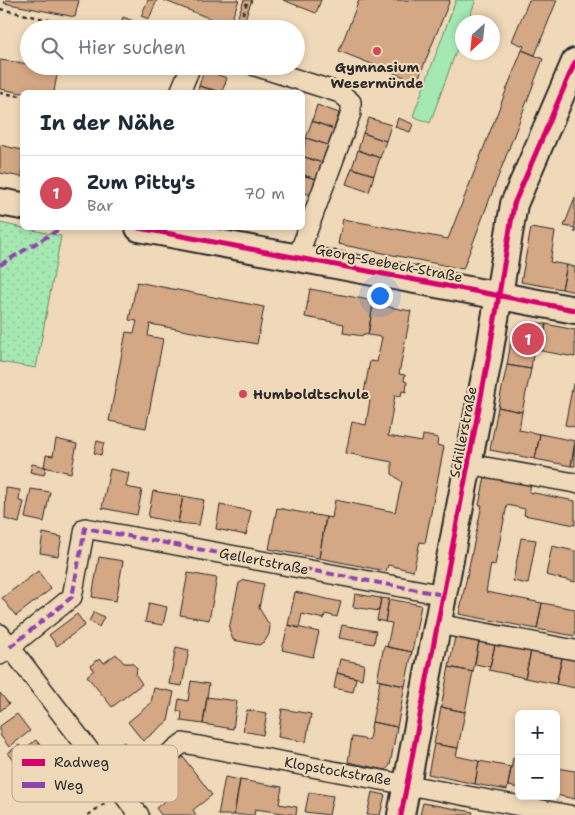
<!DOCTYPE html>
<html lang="de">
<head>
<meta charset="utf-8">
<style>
  body { margin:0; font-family:"Shantell Sans",sans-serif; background:#f2f2f3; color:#1f2937 }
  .controls { position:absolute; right:15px; bottom:15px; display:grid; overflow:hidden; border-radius:8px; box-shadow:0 2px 8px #0003 }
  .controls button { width:45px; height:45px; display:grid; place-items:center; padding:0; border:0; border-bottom:1px solid #e0e1e3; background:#fff; color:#1f2937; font:25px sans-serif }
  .compass { position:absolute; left:455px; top:15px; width:45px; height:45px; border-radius:50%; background:#fff; box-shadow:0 2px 8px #0003; rotate:207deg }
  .you { position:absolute; left:379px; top:295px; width:18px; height:18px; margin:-12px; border:4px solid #fff; border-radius:50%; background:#1a73e8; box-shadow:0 0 0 8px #1a73e833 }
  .badge { display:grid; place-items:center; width:32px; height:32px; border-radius:50%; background:#d1495b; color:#fff; font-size:16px; font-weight:700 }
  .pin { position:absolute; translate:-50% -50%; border:2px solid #fff; box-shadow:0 1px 5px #0006 }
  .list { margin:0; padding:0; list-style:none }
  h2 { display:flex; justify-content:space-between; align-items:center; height:65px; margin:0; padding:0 20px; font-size:21px }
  h2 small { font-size:16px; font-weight:400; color:#747a83 }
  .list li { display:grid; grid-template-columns:32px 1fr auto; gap:15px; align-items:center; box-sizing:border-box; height:75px; padding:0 20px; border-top:1px solid #e0e1e3 }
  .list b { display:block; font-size:19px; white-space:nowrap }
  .list p { margin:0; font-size:16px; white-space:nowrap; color:#747a83 }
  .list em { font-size:16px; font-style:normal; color:#747a83 }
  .icon { flex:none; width:28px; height:28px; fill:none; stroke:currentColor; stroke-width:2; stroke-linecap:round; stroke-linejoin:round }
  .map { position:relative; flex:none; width:575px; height:815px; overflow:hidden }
  .search { position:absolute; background:#fff; box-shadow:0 2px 8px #0003; left:20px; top:20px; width:285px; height:55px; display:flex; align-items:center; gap:12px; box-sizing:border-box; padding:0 18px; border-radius:28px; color:#747a83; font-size:19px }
  .panel { position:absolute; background:#fff; box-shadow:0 2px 8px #0003; left:20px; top:90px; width:285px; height:140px; border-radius:8px }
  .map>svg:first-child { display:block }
  .grass { fill:url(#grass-dots); stroke:#688a6e }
  .pitch { fill:#a5e8b2; stroke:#688a6e }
  .building { fill:#d4a785; stroke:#2b2b2b }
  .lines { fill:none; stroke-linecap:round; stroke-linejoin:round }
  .street-casing { stroke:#2b2b2b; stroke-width:22 }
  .secondary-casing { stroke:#2b2b2b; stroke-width:30 }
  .path { stroke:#2b2b2b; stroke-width:2.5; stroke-dasharray:4 4; stroke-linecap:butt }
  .street { stroke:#f0d9b9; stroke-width:19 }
  .secondary { stroke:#f0d9b9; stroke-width:26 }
  .quiet { stroke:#8e44ad; stroke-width:4; stroke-dasharray:8 4; stroke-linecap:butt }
  .cycleway-casing { stroke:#f0d9b9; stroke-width:8 }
  .cycleway { stroke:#d6006c; stroke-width:5 }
  .poi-dot { fill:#d1495b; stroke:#f0d9b9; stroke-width:2 }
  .labels { text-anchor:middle; stroke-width:4.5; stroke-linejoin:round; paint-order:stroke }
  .poi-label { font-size:14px; font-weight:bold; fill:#2b2b2b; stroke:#f0d9b9 }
  .street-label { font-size:14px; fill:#2b2b2b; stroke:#f0d9b9 }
  .key { fill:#f0d9b9; stroke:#b5a58e; stroke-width:1 }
  .key-label { font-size:14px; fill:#2b2b2b }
</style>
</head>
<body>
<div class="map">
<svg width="575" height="815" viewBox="0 0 575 815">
  <defs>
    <pattern id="grass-dots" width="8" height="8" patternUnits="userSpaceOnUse" patternTransform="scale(1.25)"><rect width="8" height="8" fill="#a5e8b2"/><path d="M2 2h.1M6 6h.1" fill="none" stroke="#8ec799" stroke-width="1.8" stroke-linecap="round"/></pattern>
  </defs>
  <rect width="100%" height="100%" fill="#f0d9b9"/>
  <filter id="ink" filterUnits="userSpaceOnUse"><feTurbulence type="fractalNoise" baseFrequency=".02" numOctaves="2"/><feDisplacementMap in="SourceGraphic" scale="10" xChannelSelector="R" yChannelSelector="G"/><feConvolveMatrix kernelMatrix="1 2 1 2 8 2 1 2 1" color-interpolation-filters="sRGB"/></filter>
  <g filter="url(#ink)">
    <path class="grass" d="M0 223 61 236 36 368 0 362Z"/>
    <path class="pitch" d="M456 0H476L467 22H462V35L430 123 413 116Z"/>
    <path class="building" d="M5 0H79L75 17 4 3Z
      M148 0H157L149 19 141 16Z
      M163 0H239L229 26Z
      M244 0H252L241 29H233Z
      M283 0H321L316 13Z
      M359 0H450L417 82 339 51Z
      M529 0H557L535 55 522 50 524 46 512 41Z
      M123 17 148 27V29H119Z
      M522 50 543 59 463 269 338 244 343 219 448 239Z
      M0 60 29 64V66L58 69 54 92 22 93 0 89Z
      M204 70 227 78 222 92 199 86Z
      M199 86 218 92H197Z
      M317 105 339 113 334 129 312 121Z
      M369 118 391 125 386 141 363 133Z
      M398 118 413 124 410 132 395 127Z
      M312 121 334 129 328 145 306 138Z
      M363 133 386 141 380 158 358 150Z
      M306 138 328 145 322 163 302 156Z
      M0 145 22 150V177L0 173Z
      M358 150 380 158 374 175 352 168Z
      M302 156 322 163 317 179 302 175Z
      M352 168 374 175 369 192 346 184Z
      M302 175 317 179 311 195 302 192Z
      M575 198V233V228L564 226Z
      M531 228 555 232 550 262 567 265 562 289 521 282Z
      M567 265 575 267V292L562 289Z
      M137 282 264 307 257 344 150 324 148 336 163 339 146 428 109 421 126 332 134 333 137 321 129 320Z
      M310 289 369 300V303L373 304 368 335 363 334V336L343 333 344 324 305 317Z
      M373 304 411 311 399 374 405 375 404 381 407 382 406 392 402 391 401 396 395 395 388 436 422 442 423 435 434 437 438 438 437 445 444 447 425 543 420 542 413 571 388 565 386 571 319 558 326 517 332 518 335 500 395 512 402 482 392 474V462L346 453 352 422 366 425 370 400 363 398 370 361 377 362 382 337 368 335Z
      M533 322 546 324 541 348 534 346 531 369 507 365 512 335Z
      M546 324 575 330V357L541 351Z
      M507 365 531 369 522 412 498 407Z
      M573 384H575V427L565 425Z
      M498 407 522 412 519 430 540 434 535 459 490 450Z
      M540 434 575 441 571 466 535 459Z
      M56 439 77 444 71 473 44 467 46 455 53 456Z
      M97 441 104 443 101 455 94 453Z
      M575 445V466H571Z
      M32 464 46 467 44 475 30 472Z
      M110 469 129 473 126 487 142 490 137 515 102 508Z
      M485 477 531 485 529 492 575 501V525L524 515 525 509 507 505 495 565 491 564 486 592 542 603 537 629 459 614 482 505H479Z
      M6 488 20 490 19 501 24 502 19 523 5 519Z
      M31 489 50 492 44 522 25 518Z
      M153 491 183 496 178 523 148 517Z
      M183 496 204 500 199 525 178 523Z
      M220 505 251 511 246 535 216 529Z
      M277 508 326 517 319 558 269 549Z
      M43 533 62 537 58 556 40 553Z
      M521 538 536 540 528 584 513 581Z
      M552 546 575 551V582L546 575Z
      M99 557 123 561 116 601 92 597Z
      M38 571 51 589 16 616 2 598Z
      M188 573 217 578 209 620 180 615Z
      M245 580 264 584 259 608 270 626 269 634 265 641 259 645 233 640 229 629 239 583Z
      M295 592 341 602 337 617 325 614 324 619 302 614 299 628 288 625Z
      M355 594 381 598 379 611 353 607Z
      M381 598 389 599 385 622 377 620Z
      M389 599 421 605 412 652 387 647 392 623 385 622Z
      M149 603 167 607 163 625 145 622Z
      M542 603 575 609V636L537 629Z
      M94 612 104 617 99 627 89 621Z
      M77 614 85 625 57 646 49 635Z
      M288 625 319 632 313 657 282 650Z
      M342 625 376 631 374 644 339 638Z
      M455 637 479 641 473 672 449 667Z
      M479 641 495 645 490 667 475 664Z
      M495 645 531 651 525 678 489 670Z
      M384 646 412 652 405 686 377 680Z
      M176 647 189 650 182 686 169 684Z
      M531 651 562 658 556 684 525 678Z
      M116 654 124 663H132L137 668 136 675 142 684 112 707 87 676 94 670 91 666 95 661 101 659 104 663Z
      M562 658 575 660V688L556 684Z
      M340 659 364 664 362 679 337 673Z
      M449 667 473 672 465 712 441 707Z
      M337 673 356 678 353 692 334 688Z
      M191 681 209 684 203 724 181 721 182 712 177 711 179 699 188 701Z
      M380 681 405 686 397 727 372 722Z
      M154 688 174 692 168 721 143 741 128 722 151 703Z
      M0 693 9 704 0 711Z
      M207 697 237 701 233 729 203 724Z
      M441 707 465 712 458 748 434 744Z
      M282 709 311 714 306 742 278 737Z
      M247 710 267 713 263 735 243 731Z
      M17 714 30 731 9 747 0 735V726Z
      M372 722 397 727 390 765 386 770 348 762 352 737 369 740Z
      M36 740 49 757 25 775 8 753 19 745 23 750Z
      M124 742 136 758 119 771 107 755Z
      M434 744 458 748 456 756 479 761 475 784 428 774Z
      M183 757 212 795 193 810 196 815H161L156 808 175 793 161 774Z
      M513 758 519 759V788L508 786Z
      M479 761 511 767 507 790 475 784Z
      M556 768 575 771V799L556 795Z
      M225 777 240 780 234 815H218Z
      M240 780 282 787 279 804 297 807 296 815 255 809 254 815H234Z
      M309 792 333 796 329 815 305 812Z
      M372 792 385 795 380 815H367Z
      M423 803 473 812 472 815H420Z"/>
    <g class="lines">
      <g class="street-casing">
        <path id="street" d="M255 66 340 93 351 102V113L298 256
          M180 92 191 66
          M468 464 575 483
          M438 624 575 650
          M0 634 139 815
          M0 655 72 597 85 528 444 595
          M121 791 183 743 569 815"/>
      </g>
      <g class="secondary-casing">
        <path id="secondary" d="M0 202 22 206
          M139 228 575 310
          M401 815 489 355 514 204 575 62"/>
      </g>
      <path class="path" d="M0 9 58 22
        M237 29 248 0
        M0 93 22 96
        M88 815 108 801"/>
      <use href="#street" class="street"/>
      <use href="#secondary" class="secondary"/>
      <path class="quiet" d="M0 265 61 228
        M10 647 72 597 85 528 444 595"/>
      <g class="cycleway-casing">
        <path id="cycleway" d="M139 228 575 310
          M401 815 489 355 514 204 575 62"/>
      </g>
      <use href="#cycleway" class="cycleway"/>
    </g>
  </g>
  <g class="poi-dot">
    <circle cx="377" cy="51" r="5"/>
    <circle cx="243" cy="394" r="5"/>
  </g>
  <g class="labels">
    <g class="poi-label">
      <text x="377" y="72">Gymnasium<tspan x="377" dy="16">Wesermünde</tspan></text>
      <text x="253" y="399" text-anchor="start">Humboldtschule</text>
    </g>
    <g class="street-label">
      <text transform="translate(389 263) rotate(11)" y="5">Georg-Seebeck-Straße</text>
      <text transform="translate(463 432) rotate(-79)" y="5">Schillerstraße</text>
      <text transform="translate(264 561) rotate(11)" y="5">Gellertstraße</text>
      <text transform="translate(338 771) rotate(10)" y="5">Klopstockstraße</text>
    </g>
  </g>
  <rect x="12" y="745" width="166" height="57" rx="8" class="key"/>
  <rect x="22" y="759" width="23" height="7" fill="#d6006c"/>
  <rect x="22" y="782" width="23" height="6" fill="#8e44ad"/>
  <g class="key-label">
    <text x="54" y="767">Radweg</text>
    <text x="54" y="790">Weg</text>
  </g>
</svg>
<div class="controls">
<button>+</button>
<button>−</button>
</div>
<svg class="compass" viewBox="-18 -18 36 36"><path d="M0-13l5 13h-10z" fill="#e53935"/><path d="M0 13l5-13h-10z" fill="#747a83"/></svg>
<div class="you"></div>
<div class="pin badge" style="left:528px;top:339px">1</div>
<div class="search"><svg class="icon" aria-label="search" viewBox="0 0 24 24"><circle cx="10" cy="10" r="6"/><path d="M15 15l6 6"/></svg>Hier suchen</div>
<section class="panel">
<h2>In der Nähe<small></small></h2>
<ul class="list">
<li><span class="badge">1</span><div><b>Zum Pitty's</b><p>Bar</p></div><em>70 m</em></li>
</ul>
</section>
</div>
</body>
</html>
